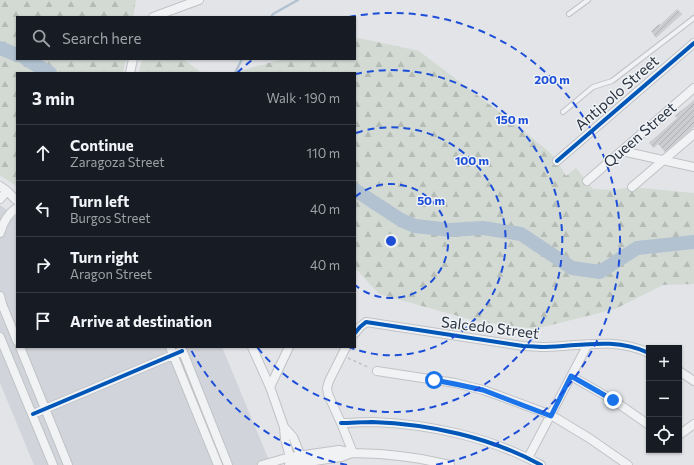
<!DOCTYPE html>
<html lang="en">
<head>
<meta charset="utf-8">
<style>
  body { margin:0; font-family:Commissioner,sans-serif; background:#242831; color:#f1f3f6 }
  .controls { position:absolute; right:12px; bottom:12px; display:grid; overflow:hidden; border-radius:0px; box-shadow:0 1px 3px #0004 }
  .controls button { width:36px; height:36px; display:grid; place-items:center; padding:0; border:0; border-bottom:1px solid #363941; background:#171b24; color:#f1f3f6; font:20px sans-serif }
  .stop { position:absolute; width:12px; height:12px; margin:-9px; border:3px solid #1a73e8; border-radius:50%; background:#fff }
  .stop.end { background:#1a73e8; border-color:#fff; box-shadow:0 1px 4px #0008 }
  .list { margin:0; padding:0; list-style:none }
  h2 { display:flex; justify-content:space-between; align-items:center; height:52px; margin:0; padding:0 16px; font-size:17px }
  h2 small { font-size:13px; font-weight:400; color:#9ea1a6 }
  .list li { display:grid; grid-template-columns:26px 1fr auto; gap:12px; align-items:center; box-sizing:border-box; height:56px; padding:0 16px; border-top:1px solid #363941 }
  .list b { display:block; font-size:15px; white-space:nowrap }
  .list p { margin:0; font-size:13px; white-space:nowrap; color:#9ea1a6 }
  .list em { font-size:13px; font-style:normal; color:#9ea1a6 }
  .icon { flex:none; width:22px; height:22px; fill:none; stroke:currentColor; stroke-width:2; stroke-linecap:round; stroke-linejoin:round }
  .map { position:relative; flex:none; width:694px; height:465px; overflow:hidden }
  .search { position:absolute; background:#171b24; box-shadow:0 1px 3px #0004; left:16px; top:16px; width:340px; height:44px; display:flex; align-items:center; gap:10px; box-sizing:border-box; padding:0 14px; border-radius:0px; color:#9ea1a6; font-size:15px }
  .panel { position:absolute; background:#171b24; box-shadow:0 1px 3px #0004; left:16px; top:72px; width:340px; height:276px; border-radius:0px }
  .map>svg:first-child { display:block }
  .built { fill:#d1d4da }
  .forest { fill:url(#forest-firs) }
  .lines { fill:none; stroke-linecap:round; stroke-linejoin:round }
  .stream { stroke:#b2c2d1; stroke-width:2.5 }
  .river { stroke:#b2c2d1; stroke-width:14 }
  .building { fill:url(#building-hatch) }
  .service-casing { stroke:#c0c2c5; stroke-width:6 }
  .minor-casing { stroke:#c0c2c5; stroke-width:10 }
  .path { stroke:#c0c3c6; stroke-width:1.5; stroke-dasharray:3 3; stroke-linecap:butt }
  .service { stroke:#f1f2f4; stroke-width:4 }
  .minor { stroke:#f1f2f4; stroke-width:8 }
  .cycleway-casing { stroke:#f0f3f6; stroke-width:6 }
  .cycleway { stroke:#0057b8; stroke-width:4 }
  .route { stroke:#1a73e8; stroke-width:5 }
  .ring { fill:none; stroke:#1d4ed8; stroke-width:2; stroke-dasharray:7 5 }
  .labels { text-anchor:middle; stroke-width:3; stroke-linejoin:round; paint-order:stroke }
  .street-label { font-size:15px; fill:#2a3340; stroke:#f0f3f6 }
  .centre { fill:#1d4ed8; stroke:#f0f3f6; stroke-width:2 }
  .ring-label { font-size:12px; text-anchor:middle; font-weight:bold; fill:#1d4ed8; stroke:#f0f3f6; stroke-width:3; stroke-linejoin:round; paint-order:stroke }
</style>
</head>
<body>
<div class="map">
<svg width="694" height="465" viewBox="0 0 694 465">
  <defs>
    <pattern id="forest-firs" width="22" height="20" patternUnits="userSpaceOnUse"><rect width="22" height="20" fill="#d3dad3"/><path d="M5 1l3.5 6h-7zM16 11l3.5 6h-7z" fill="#b5bcb6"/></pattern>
    <pattern id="building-hatch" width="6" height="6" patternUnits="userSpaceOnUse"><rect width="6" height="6" fill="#cacccf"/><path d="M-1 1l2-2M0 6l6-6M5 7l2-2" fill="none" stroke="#aeb0b3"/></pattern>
  </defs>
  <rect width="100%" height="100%" fill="#e2e4e7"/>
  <path class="built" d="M0 205 17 217V347H222L271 465H34L0 383Z"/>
  <path class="forest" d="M0 0H136L133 17H17V59H126L123 73H17V187L0 175Z
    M359 38 419 51 514 123 548 151 557 161 566 176 576 168 593 189 613 190 632 187 694 193V284L663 285 615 309 535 329 476 321 379 294 355 268V73H233L283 59H355V39Z
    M142 59H183L202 73H139Z"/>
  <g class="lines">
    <path class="stream" d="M271 17 273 14 298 0
      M235 73 242 59"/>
    <path class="river" d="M0 48 17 55
      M26 59 50 73
      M355 190 401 220 415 226 450 230 483 228 521 234 572 268 600 272 637 248 694 242"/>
  </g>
  <path class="building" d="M677 9 682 14 656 38 651 31 659 24 660 25Z
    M694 100V127L665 152 658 144 654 148 649 143 677 118 675 116Z"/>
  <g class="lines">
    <g class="service-casing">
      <path id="service" d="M569 14 588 0
        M563 112 593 87 612 81 694 18"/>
    </g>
    <g class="minor-casing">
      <path id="minor" d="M153 17 199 0
        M130 73 133 59
        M622 151 694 167
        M557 161 694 43
        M587 181 694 88
        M0 186 7 191 17 201
        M632 187 694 134
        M0 199 7 191
        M0 233C3 223 8 213 17 208
        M0 296 2 304 17 341
        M355 333 360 327 366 322 523 346C530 346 538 347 545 347 581 346 614 337 649 353
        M0 337 53 465
        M20 347 68 465
        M170 347 218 465
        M181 347 228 465
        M252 347 270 387 284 427 285 439 292 464
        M346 347 329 381 327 388 328 394 341 423 353 453
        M377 371 455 383 483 390 500 396 551 415 589 438 628 465
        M679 371 694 381
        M571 376 613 400 649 425
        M270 387 289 347
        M33 414 182 351
        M341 423C351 423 362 422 372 422 429 424 490 437 541 465
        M284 427 293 437 302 459
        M679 435 694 424
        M528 458 588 344
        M262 465 290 457 339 450 353 453 380 454 400 456 421 459 450 465
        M289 465 341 457 352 453"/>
    </g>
    <path class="path" d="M348 358 370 368"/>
    <use href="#service" class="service"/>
    <use href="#minor" class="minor"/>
    <g class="cycleway-casing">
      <path id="cycleway" d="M557 161 694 43
        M355 333 360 327 366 322 523 346C530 346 538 347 545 347 581 346 614 337 649 353
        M33 414 182 351
        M341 423C351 423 362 422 372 422 429 424 490 437 541 465"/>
    </g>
    <use href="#cycleway" class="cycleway"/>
  </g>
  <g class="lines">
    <path class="route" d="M434 380 455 384 483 390 551 416 571 376 613 400"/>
  </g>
  <g class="ring">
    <path d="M355 197A57 57 0 1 1 355 285"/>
    <path d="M356 133A114 114 0 1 1 349 347"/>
    <path d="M355 74A171 171 0 1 1 257 347"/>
    <path d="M347 465A228 228 0 0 1 190 348M237 73A228 228 0 0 1 252 60M349 17A228 228 0 0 1 435 465"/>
  </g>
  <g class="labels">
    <g class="street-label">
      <text transform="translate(617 93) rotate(-41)" y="5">Antipolo Street</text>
      <text transform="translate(640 135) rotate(-41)" y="5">Queen Street</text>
      <text transform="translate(490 328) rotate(7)" y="5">Salcedo Street</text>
    </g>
  </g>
  <circle cx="391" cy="241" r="6" class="centre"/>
  <g class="ring-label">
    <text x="552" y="84">200 m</text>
    <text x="512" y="124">150 m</text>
    <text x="472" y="165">100 m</text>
    <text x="431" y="205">50 m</text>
  </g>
</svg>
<div class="controls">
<button>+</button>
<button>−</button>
<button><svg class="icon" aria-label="locate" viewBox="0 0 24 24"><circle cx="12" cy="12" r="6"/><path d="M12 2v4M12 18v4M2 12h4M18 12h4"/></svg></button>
</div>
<div class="stop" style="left:434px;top:380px"></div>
<div class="stop end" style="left:613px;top:400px"></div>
<div class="search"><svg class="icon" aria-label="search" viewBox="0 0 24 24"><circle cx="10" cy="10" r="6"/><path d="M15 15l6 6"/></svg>Search here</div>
<section class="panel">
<h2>3 min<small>Walk · 190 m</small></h2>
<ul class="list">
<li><svg class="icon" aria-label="ahead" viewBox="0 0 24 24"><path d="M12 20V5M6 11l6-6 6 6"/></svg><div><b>Continue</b><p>Zaragoza Street</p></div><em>110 m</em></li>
<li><svg class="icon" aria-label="left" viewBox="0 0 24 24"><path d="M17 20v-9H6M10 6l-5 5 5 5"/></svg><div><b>Turn left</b><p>Burgos Street</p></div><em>40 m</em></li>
<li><svg class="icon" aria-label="right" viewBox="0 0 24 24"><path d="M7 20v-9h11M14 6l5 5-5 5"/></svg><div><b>Turn right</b><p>Aragon Street</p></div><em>40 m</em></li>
<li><svg class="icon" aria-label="arrive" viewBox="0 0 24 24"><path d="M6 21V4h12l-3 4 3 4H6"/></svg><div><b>Arrive at destination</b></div></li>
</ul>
</section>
</div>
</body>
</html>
